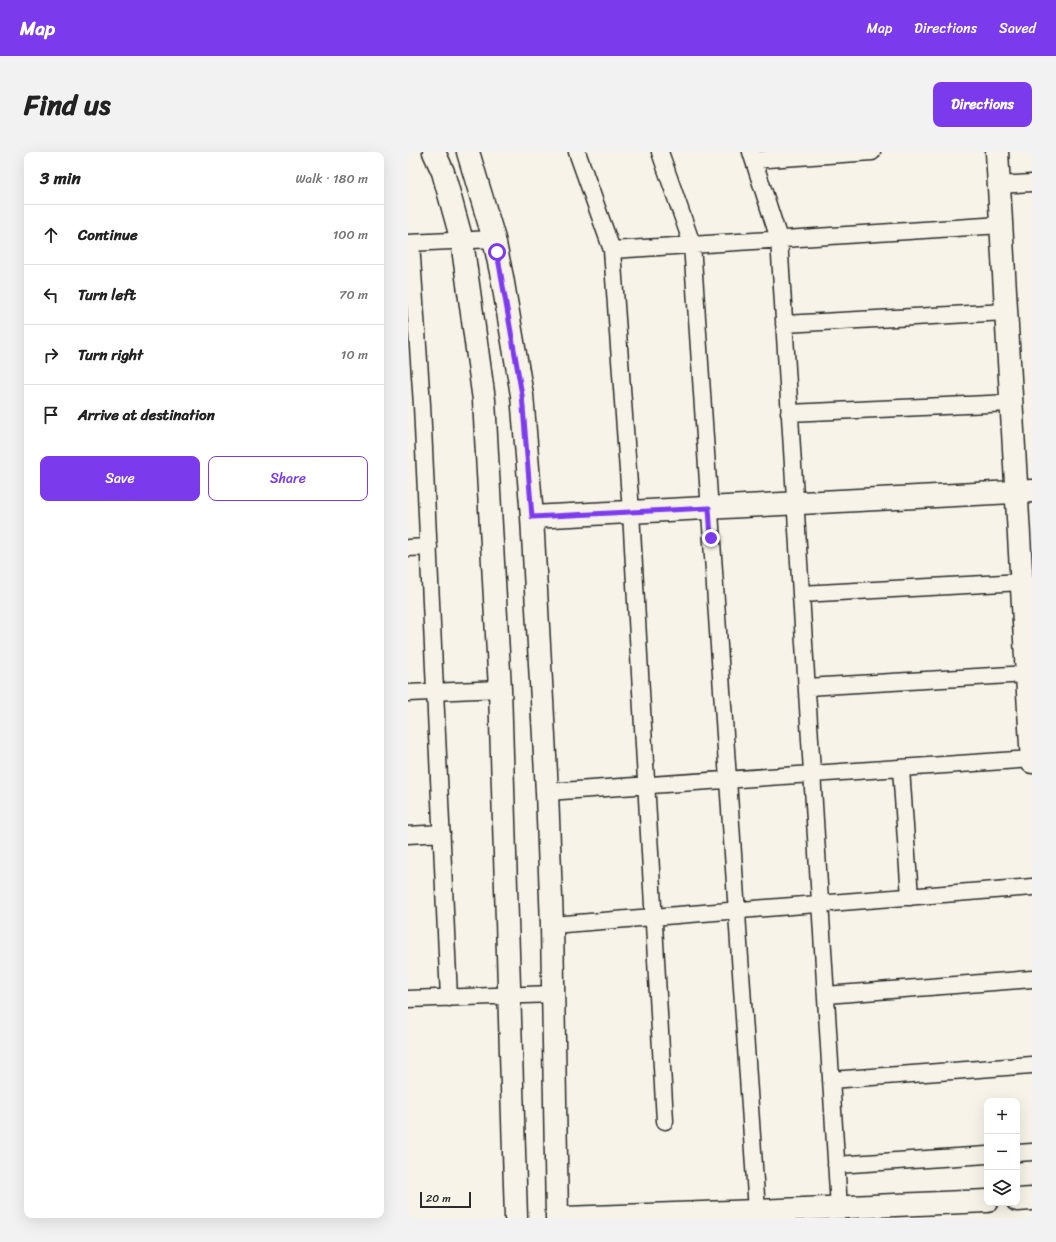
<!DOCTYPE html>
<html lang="en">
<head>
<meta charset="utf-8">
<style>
  body { margin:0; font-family:Sriracha,sans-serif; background:#f2f2f2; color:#222 }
  .controls { position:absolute; right:12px; bottom:12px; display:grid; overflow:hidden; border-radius:8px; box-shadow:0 4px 16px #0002 }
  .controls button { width:36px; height:36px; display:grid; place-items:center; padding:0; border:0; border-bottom:1px solid #e0e0e0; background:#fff; color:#222; font:20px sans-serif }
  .scale { position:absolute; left:12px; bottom:10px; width:51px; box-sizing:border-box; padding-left:4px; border:2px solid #2b2b2b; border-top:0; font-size:11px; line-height:14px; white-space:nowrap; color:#2b2b2b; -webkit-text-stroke:3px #f7f3e8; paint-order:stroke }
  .stop { position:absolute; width:12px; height:12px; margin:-9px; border:3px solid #7c3aed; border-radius:50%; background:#fff }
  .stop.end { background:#7c3aed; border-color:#fff; box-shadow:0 1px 4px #0008 }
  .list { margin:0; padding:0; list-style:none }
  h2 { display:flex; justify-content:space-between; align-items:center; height:52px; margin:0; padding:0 16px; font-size:17px }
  h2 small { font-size:13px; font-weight:400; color:#767676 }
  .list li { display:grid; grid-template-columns:26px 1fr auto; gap:12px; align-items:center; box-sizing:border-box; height:60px; padding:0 16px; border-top:1px solid #e0e0e0 }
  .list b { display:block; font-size:15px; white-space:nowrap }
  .list em { font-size:13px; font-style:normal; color:#767676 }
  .actions { display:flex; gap:8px; padding:12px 16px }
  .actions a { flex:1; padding:9px 0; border:1px solid #7c3aed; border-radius:8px; text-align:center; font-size:14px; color:#7c3aed }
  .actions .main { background:#7c3aed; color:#fff }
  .icon { flex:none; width:22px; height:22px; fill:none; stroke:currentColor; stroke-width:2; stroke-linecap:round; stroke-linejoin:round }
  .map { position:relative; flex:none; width:624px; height:1066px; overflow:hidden; border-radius:8px }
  header { display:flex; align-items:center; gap:24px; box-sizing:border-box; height:56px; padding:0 20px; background:#7c3aed; color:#fff }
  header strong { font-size:19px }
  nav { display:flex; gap:22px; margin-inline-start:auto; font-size:14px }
  .intro { display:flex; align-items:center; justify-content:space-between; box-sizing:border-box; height:96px; padding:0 24px }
  h1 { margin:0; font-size:28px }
  .button { padding:10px 18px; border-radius:8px; background:#7c3aed; color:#fff; font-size:14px; font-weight:700 }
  main { display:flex; gap:24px; padding:0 24px }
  aside { flex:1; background:#fff; border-radius:8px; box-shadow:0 4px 16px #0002 }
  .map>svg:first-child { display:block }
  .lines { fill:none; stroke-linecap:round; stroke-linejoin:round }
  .street-casing { stroke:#2b2b2b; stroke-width:19 }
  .secondary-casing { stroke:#2b2b2b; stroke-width:25 }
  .street { stroke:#f7f3e8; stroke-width:16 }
  .secondary { stroke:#f7f3e8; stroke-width:22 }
  .route { stroke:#7c3aed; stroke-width:5 }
</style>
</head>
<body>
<header>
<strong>Map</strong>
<nav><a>Map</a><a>Directions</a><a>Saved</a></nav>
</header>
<div class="intro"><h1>Find us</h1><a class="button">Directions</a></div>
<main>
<aside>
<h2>3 min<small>Walk · 180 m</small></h2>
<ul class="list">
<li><svg class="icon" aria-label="ahead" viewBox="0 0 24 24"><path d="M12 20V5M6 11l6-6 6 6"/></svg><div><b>Continue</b></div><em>100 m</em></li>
<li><svg class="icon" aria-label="left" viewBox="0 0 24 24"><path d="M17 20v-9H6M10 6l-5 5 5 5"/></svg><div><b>Turn left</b></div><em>70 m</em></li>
<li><svg class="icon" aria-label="right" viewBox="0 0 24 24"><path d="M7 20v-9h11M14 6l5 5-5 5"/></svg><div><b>Turn right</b></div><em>10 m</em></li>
<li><svg class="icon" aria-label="arrive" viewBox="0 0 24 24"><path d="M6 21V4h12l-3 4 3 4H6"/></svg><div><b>Arrive at destination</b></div></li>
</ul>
<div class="actions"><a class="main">Save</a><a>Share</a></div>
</aside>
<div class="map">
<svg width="624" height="1066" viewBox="0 0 624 1066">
  <rect width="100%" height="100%" fill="#f7f3e8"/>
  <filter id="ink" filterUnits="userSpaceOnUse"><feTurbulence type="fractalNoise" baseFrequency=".025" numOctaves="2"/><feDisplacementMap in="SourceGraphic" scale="8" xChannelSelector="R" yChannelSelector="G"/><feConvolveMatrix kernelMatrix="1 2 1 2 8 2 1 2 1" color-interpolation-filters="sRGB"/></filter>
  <g filter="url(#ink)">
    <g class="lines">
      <g class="street-casing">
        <path id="street" d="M169 0 204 98 223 360 257 969
          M252 0 284 92 349 1059
          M343 0 371 87 431 1056
          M346 8 464 0
          M591 33 624 31
          M0 91 86 87
          M3 91 14 253 41 846
          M204 98 593 73
          M376 172 598 160
          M381 261 603 251
          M0 396 21 395
          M393 442 614 430
          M399 535 619 522
          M0 541 92 537
          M493 617 502 745
          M139 640 624 607
          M0 683 34 681
          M144 773 624 735
          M418 843 624 827
          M0 847 146 842
          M423 928 624 913
          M609 1001 624 1000
          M428 1013 579 1003"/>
      </g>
      <g class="secondary-casing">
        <path id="secondary" d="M26 0 35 20 54 89 76 248 92 537 108 1066
          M60 0 86 87 94 125 114 243 124 365 139 640 144 773 149 1066
          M589 0 624 610
          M124 365 624 339
          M609 1048 624 1047
          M157 1066 349 1059 579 1049"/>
      </g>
      <use href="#street" class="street"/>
      <use href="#secondary" class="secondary"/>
    </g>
  </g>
  <g class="lines" filter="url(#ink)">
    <path class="route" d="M89 100 114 243 124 365 301 356 303 386"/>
  </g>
</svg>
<div class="controls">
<button>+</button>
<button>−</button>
<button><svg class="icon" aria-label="layers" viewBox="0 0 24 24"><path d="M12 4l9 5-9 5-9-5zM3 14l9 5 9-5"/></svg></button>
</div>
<div class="scale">20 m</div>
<div class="stop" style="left:89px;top:100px"></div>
<div class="stop end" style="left:303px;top:386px"></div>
</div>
</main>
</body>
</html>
